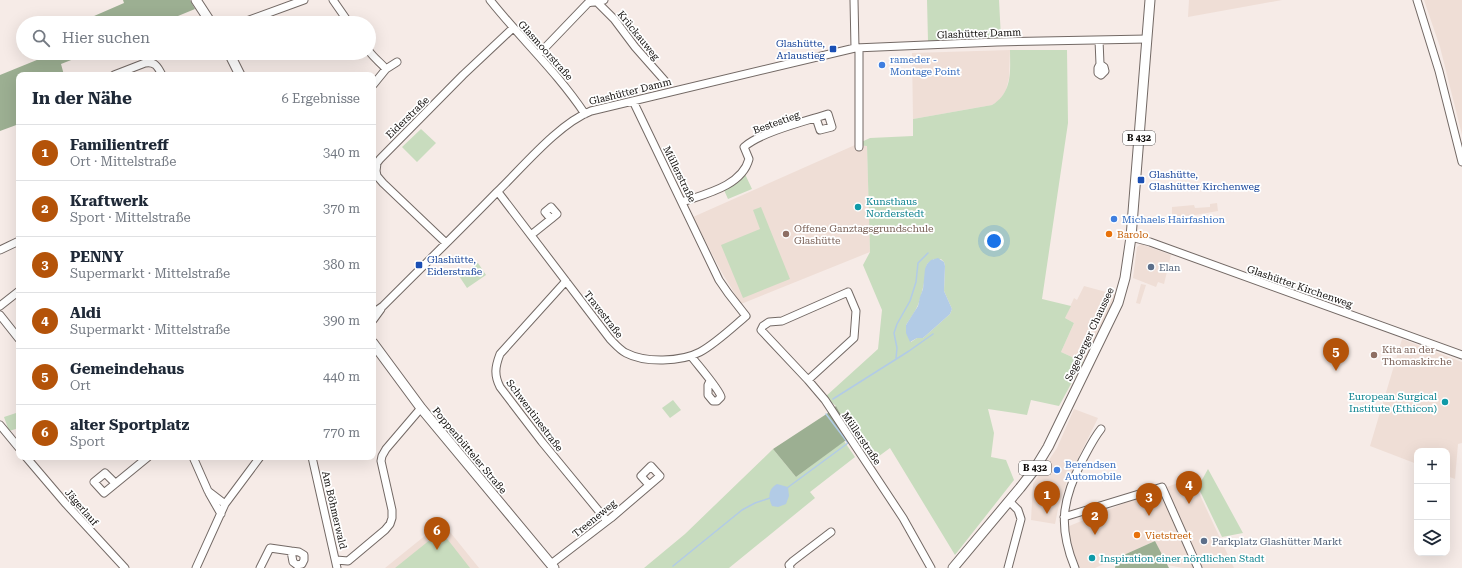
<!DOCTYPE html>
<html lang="de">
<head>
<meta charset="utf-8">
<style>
  body { margin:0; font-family:"Roboto Serif",serif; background:#f6f6f7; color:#1f2937 }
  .controls { position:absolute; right:12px; bottom:12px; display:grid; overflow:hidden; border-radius:8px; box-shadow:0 4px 16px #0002 }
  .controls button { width:36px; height:36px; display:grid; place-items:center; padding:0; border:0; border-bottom:1px solid #e0e1e3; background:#fff; color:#1f2937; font:20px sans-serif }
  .you { position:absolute; left:994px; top:241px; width:14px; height:14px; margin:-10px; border:3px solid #fff; border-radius:50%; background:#1a73e8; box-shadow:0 0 0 6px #1a73e833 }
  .badge { display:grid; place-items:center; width:26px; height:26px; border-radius:50%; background:#b45309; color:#fff; font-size:13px; font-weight:700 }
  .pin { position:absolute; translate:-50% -33px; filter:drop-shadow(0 1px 2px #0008) }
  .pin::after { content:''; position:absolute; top:21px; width:14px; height:12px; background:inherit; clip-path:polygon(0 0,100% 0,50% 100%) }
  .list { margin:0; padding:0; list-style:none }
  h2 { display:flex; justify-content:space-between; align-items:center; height:52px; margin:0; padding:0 16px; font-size:17px }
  h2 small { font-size:13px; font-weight:400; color:#747a83 }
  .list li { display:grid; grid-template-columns:26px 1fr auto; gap:12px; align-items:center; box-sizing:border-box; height:56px; padding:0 16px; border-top:1px solid #e0e1e3 }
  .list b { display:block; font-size:15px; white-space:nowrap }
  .list p { margin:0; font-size:13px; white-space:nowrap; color:#747a83 }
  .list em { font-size:13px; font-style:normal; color:#747a83 }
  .icon { flex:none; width:22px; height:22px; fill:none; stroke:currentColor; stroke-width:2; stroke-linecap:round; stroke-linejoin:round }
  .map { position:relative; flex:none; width:1462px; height:568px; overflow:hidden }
  .search { position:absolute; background:#fff; box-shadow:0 4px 16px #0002; left:16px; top:16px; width:360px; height:44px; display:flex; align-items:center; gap:10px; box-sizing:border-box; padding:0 14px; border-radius:22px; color:#747a83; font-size:15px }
  .panel { position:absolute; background:#fff; box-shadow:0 4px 16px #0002; left:16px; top:72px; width:360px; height:388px; border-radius:8px }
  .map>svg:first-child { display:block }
  .built { fill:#efded6 }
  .green { fill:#c8dcbe; fill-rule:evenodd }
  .forest { fill:#9caf92 }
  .water { fill:#b2cbe6 }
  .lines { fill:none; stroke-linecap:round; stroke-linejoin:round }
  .stream { stroke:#b2cbe6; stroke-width:1.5 }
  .minor-casing { stroke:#736965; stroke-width:9 }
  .major-casing { stroke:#736965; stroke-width:11 }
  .minor { stroke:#fff; stroke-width:7 }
  .major { stroke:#fff; stroke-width:9 }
  .transit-dot { fill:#1a4fb4; stroke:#fff; stroke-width:1.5 }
  .shop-dot { fill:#3f7fe0; stroke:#fff; stroke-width:1.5 }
  .culture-dot { fill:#0f9aa8; stroke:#fff; stroke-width:1.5 }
  .education-dot { fill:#8d6e63; stroke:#fff; stroke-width:1.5 }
  .food-dot { fill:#e8710a; stroke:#fff; stroke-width:1.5 }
  .service-dot { fill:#5c6f8a; stroke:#fff; stroke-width:1.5 }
  .labels { text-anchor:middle; stroke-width:3.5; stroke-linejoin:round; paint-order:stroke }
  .shield { fill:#fff; stroke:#575554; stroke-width:1 }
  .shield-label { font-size:9px; font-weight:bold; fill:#0f0c0a }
  .street-label { font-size:10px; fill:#0f0c0a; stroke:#fff }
  .transit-label { font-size:10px; fill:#164399; stroke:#fff; text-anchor:start }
  .shop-label { font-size:10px; fill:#366cbe; stroke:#fff; text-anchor:start }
  .culture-label { font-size:10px; fill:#0d838f; stroke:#fff; text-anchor:start }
  .education-label { font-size:10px; fill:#785e54; stroke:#fff; text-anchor:start }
  .food-label { font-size:10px; fill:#c56008; stroke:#fff; text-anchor:start }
  .service-label { font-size:10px; fill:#4e5e75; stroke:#fff; text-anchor:start }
</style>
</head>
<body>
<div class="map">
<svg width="1462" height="568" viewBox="0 0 1462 568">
  <rect width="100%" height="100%" fill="#f6ebe7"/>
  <path class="built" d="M1189 0H1282L1188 17Z
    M1424 0H1462V135L1440 47Z
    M1010 50 1009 78 1006 90 1000 100 992 105 913 119 912 53Z
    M855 145 867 146 870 252 741 304 721 271 693 217Z
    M1217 203 1218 211 1195 215 1172 217V207L1194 205 1195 208 1210 207V204Z
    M1141 244 1171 255 1164 284 1158 282 1156 287 1133 278 1137 247Z
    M1141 284 1146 285 1140 304 1136 303Z
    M1084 286 1117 295 1083 362 1061 352 1074 323 1065 318 1074 298 1077 300Z
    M1402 339 1462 362V443L1458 444 1455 479 1447 476V451H1417V464L1370 446Z
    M1074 409 1098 418 1067 481 1058 509 1055 524 1031 520 1033 484 1057 448Z
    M1192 478 1234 568H1183L1167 565 1155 541 1095 568H1079L1074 557 1069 541 1067 527 1139 497Z
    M442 522 479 568H385Z"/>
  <path class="green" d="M927 0H999L1001 38 928 41Z
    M1010 50H1067L1068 123 1042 299 1071 306 1065 318 1074 323 1061 352 1083 362 1059 406 1031 400 1027 415 988 409 994 433 991 457 1006 460 1014 480 955 555 890 448 871 462 836 406 825 397 878 349 882 310 863 265 870 252 867 146 855 145 870 138 913 136V119L992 105C1013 92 1010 71 1010 50ZM934 259H941L944 262 945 266 944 291 952 309 950 314 923 338H917L911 342 906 325C910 319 915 312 918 305 923 292 925 278 927 264Z
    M421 129 436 143 417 162 402 147Z
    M745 174 752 189 728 199 724 190 741 180Z
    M761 207 790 279 743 298 721 245 760 229 753 210Z
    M478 263 486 275 467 288 459 276Z
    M673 400 681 410 670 418 662 408Z
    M19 412V428L9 431 4 417Z
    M844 441 855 457 810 492 815 498 729 568H644L685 534 773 449 796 477Z
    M1208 469 1243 533 1222 537 1198 487Z
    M441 531 470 568H395Z"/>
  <path class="forest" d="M123 0H190L195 9 161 23H78L124 3Z
    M54 53H89L61 64 64 75H19V124L0 131V75Z
    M836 406 853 435 796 477 773 449 828 413Z
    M1155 541 1169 568H1115L1117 558Z"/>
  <path class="water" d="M938 258 944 262 945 266 944 291 952 309 950 314 923 338H917L910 342 906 333V325L918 306 920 297 923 289 925 269 927 264 931 260Z
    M777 484 788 487 789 496 786 504 778 507 772 506C768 497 768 489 777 484Z"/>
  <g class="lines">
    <path class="stream" d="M896 358 897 348 894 333 897 324 910 301 916 282 918 263 928 253
      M833 399 909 351 933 334
      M787 488 848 443 826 414
      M673 566 742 510 755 503 770 498"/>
    <g class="minor-casing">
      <path id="minor" d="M333 0 349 23
        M490 0C521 39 557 72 585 114
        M854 0 855 48
        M1417 0 1439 71 1462 162
        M598 3 614 19 635 47 665 81
        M241 23 304 0
        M1099 40 1100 64
        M369 51C374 58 381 63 386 69
        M538 55 588 3C594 1 598 3 604 0
        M1100 64 1104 67 1105 71 1101 75 1098 73V68Z
        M114 75 145 63C155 61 158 67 162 75
        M373 85 386 69 397 62
        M859 147V48
        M498 192 610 339C615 344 620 350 626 353 645 363 681 362 700 352 715 344 733 327 746 316L728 293 719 280 633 101
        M682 202C705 194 742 186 749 159L744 147C761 132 806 121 828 114L832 127 820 130 816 118
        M531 235 551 219 545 212 551 207 557 214 551 219
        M1131 237 1150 242 1462 355
        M446 243 383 183 377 176 376 171 377 163 380 159 463 75 513 28
        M0 250 19 241
        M566 281 500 354C495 367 494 375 500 387L542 442 607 521
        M0 306 19 291
        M373 313 383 306C421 268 460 230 497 192 523 167 558 124 591 111L855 48 997 42 1147 39
        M0 315 19 339
        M373 320 381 309
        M691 356C696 363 720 390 721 397L717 401H713L708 395V385L710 381
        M808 380 854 338 856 311 848 292 782 321 769 322 763 326 761 330 808 380 825 400 903 518 931 568
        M0 425 19 448
        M26 457 66 504 125 568
        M193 457 208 491 225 504
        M312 457 337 568
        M115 483 105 473 94 482 104 493 148 457
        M209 493 221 514
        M1064 517 1162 487 1198 568
        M336 560 348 561 385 530 390 524 392 518V510L381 461 382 456 386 449 421 408
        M551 564 607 521 611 518 660 476 651 466 641 476 649 485
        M196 568 225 504 260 457
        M260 568 270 548 291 551 293 562 297 565 302 564 304 560V555L299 552 291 551
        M790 568 789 565 793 561 831 532
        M1008 568 1021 519 1018 510 1009 501
        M1075 568C1058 527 1062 500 1082 461 1088 450 1093 439 1101 429"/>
    </g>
    <g class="major-casing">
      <path id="major" d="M196 0 211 23
        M229 53 240 75
        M373 343 421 408 554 568
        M953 568 1020 488 1034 470 1048 447 1118 303 1125 278 1131 237 1150 0"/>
    </g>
    <use href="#minor" class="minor"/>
    <use href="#major" class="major"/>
  </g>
  <g class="transit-dot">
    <rect x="829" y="45" width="8" height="8" rx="2"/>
    <rect x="1137" y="176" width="8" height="8" rx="2"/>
    <rect x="415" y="261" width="8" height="8" rx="2"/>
  </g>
  <g class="shop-dot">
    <circle cx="882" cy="65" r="4"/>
    <circle cx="1114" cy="219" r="4"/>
    <circle cx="1057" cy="470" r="4"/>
  </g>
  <g class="culture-dot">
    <circle cx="858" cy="207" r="4"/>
    <circle cx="1445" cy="402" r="4"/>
    <circle cx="1092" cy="558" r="4"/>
  </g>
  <g class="education-dot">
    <circle cx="786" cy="234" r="4"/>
    <circle cx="1374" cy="355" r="4"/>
  </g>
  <g class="food-dot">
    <circle cx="1109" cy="234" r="4"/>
    <circle cx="1137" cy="535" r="4"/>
  </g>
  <g class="service-dot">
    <circle cx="1151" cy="267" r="4"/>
    <circle cx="1204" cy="541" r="4"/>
  </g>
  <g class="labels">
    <g class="shield">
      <rect x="1123" y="131" width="32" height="14" rx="3"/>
      <rect x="1019" y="461" width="32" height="14" rx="3"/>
    </g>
    <g class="shield-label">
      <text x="1139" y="141">B 432</text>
      <text x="1035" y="471">B 432</text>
    </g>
    <g class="street-label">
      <text transform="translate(979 33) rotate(-2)" y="4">Glashütter Damm</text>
      <text transform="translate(639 35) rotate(51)" y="4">Krückauweg</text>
      <text transform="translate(546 50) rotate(48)" y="4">Glasmoorstraße</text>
      <text transform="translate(630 91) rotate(-14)" y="4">Glashütter Damm</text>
      <text transform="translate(407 117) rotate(-44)" y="4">Eiderstraße</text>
      <text transform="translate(776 122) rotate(-20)" y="4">Bestestieg</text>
      <text transform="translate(680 174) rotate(64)" y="4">Müllerstraße</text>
      <text transform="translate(1300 286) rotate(19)" y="4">Glashütter Kirchenweg</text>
      <text transform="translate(604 314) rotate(52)" y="4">Travestraße</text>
      <text transform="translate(1089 334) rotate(-65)" y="4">Segeberger Chaussee</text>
      <text transform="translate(535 415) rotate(53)" y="4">Schwentinestraße</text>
      <text transform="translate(862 438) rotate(56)" y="4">Müllerstraße</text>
      <text transform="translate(470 450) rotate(50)" y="4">Poppenbütteler Straße</text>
      <text transform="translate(82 507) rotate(49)" y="4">Jägerlauf</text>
      <text transform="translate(335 510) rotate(77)" y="4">Am Böhmerwald</text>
      <text transform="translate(594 518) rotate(-39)" y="4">Treeneweg</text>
    </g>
    <g class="transit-label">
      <text x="825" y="47" text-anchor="end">Glashütte,<tspan x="825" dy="12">Arlaustieg</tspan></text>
      <text x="1149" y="178">Glashütte,<tspan x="1149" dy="12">Glashütter Kirchenweg</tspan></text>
      <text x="427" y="263">Glashütte,<tspan x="427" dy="12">Eiderstraße</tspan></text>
    </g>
    <g class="shop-label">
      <text x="890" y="63">rameder -<tspan x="890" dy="12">Montage Point</tspan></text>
      <text x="1122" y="223">Michaels Hairfashion</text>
      <text x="1065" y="468">Berendsen<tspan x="1065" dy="12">Automobile</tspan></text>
    </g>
    <g class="culture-label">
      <text x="866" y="205">Kunsthaus<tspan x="866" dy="12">Norderstedt</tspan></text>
      <text x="1437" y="400" text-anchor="end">European Surgical<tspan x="1437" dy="12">Institute (Ethicon)</tspan></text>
      <text x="1100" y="562">Inspiration einer nördlichen Stadt</text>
    </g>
    <g class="education-label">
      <text x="794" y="232">Offene Ganztagsgrundschule<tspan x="794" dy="12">Glashütte</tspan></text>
      <text x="1382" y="353">Kita an der<tspan x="1382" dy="12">Thomaskirche</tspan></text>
    </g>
    <g class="food-label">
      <text x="1117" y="238">Barolo</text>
      <text x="1145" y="539">Vietstreet</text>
    </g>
    <g class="service-label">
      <text x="1159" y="271">Elan</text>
      <text x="1212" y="545">Parkplatz Glashütter Markt</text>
    </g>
  </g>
</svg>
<div class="controls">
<button>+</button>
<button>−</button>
<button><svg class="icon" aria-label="layers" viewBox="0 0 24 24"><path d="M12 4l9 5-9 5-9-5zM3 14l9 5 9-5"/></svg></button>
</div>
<div class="you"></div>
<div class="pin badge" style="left:1047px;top:514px">1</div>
<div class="pin badge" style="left:1095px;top:535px">2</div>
<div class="pin badge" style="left:1149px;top:516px">3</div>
<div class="pin badge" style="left:1189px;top:504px">4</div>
<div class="pin badge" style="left:1336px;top:371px">5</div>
<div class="pin badge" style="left:437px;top:550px">6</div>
<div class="search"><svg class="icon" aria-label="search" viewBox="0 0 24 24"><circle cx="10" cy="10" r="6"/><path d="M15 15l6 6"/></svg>Hier suchen</div>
<section class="panel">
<h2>In der Nähe<small>6 Ergebnisse</small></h2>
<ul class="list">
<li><span class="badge">1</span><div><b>Familientreff</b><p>Ort · Mittelstraße</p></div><em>340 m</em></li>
<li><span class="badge">2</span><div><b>Kraftwerk</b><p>Sport · Mittelstraße</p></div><em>370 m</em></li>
<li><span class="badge">3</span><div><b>PENNY</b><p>Supermarkt · Mittelstraße</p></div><em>380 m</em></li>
<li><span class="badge">4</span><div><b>Aldi</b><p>Supermarkt · Mittelstraße</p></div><em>390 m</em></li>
<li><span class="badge">5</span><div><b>Gemeindehaus</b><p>Ort</p></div><em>440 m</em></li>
<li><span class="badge">6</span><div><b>alter Sportplatz</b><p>Sport</p></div><em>770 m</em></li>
</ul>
</section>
</div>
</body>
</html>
